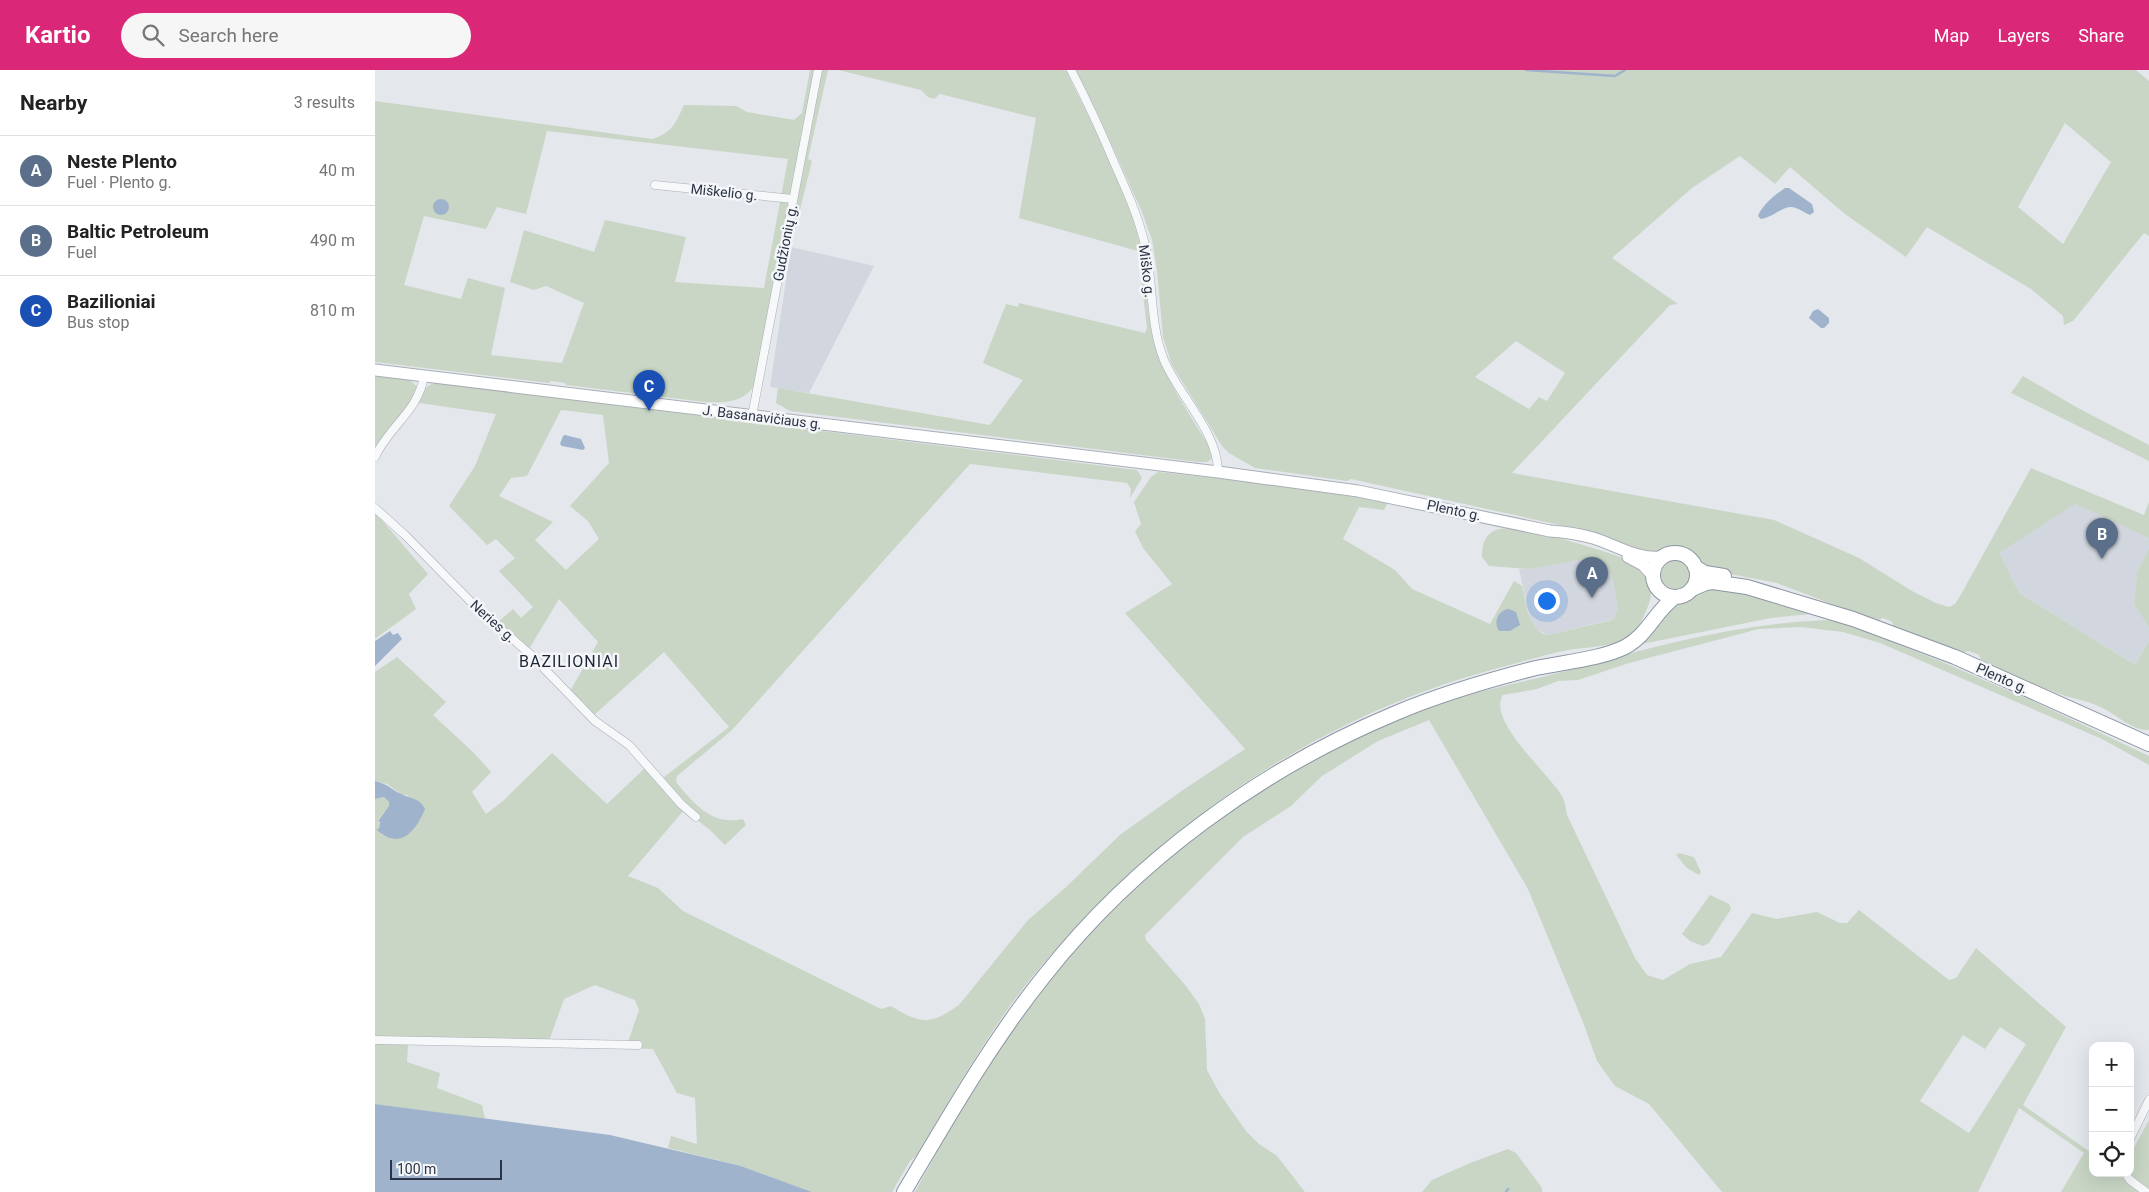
<!DOCTYPE html>
<html lang="en">
<head>
<meta charset="utf-8">
<style>
  body { margin:0; font-family:Roboto,sans-serif; background:#f6f6f6; color:#222 }
  .controls { position:absolute; right:15px; bottom:15px; display:grid; overflow:hidden; border-radius:10px; box-shadow:0 5px 20px #0002 }
  .controls button { width:45px; height:45px; display:grid; place-items:center; padding:0; border:0; border-bottom:1px solid #e0e0e0; background:#fff; color:#222; font:25px sans-serif }
  .scale { position:absolute; left:15px; bottom:12px; width:112px; box-sizing:border-box; padding-left:5px; border:2px solid #2b3445; border-top:0; font-size:14px; line-height:18px; white-space:nowrap; color:#2b3445; -webkit-text-stroke:4px #f4f6f9; paint-order:stroke }
  .you { position:absolute; left:1171px; top:530px; width:18px; height:18px; margin:-12px; border:4px solid #fff; border-radius:50%; background:#1a73e8; box-shadow:0 0 0 8px #1a73e833 }
  .badge { display:grid; place-items:center; width:32px; height:32px; border-radius:50%; background:#db2777; color:#fff; font-size:16px; font-weight:700 }
  .pin { position:absolute; translate:-50% -41px; filter:drop-shadow(0 1px 2px #0008) }
  .pin::after { content:''; position:absolute; top:26px; width:18px; height:15px; background:inherit; clip-path:polygon(0 0,100% 0,50% 100%) }
  .list { margin:0; padding:0; list-style:none }
  h2 { display:flex; justify-content:space-between; align-items:center; height:65px; margin:0; padding:0 20px; font-size:21px }
  h2 small { font-size:16px; font-weight:400; color:#767676 }
  .list li { display:grid; grid-template-columns:32px 1fr auto; gap:15px; align-items:center; box-sizing:border-box; height:70px; padding:0 20px; border-top:1px solid #e0e0e0 }
  .list b { display:block; font-size:19px; white-space:nowrap }
  .list p { margin:0; font-size:16px; white-space:nowrap; color:#767676 }
  .list em { font-size:16px; font-style:normal; color:#767676 }
  .icon { flex:none; width:28px; height:28px; fill:none; stroke:currentColor; stroke-width:2; stroke-linecap:round; stroke-linejoin:round }
  .map { position:relative; flex:none; width:1774px; height:1122px; overflow:hidden }
  header { display:flex; align-items:center; gap:30px; box-sizing:border-box; height:70px; padding:0 25px; background:#db2777; color:#fff }
  header strong { font-size:24px }
  nav { display:flex; gap:28px; margin-inline-start:auto; font-size:18px }
  .search { width:350px; height:45px; background:#f6f6f6; display:flex; align-items:center; gap:12px; box-sizing:border-box; padding:0 18px; border-radius:28px; color:#767676; font-size:19px }
  main { display:flex }
  aside { flex:1; background:#fff }
  .map>svg:first-child { display:block }
  .built { fill:#d2d6de }
  .green { fill:#c9d6c5; fill-rule:evenodd }
  .water { fill:#9fb4cc }
  .lines { fill:none; stroke-linecap:round; stroke-linejoin:round }
  .stream { stroke:#9fb4cc; stroke-width:2.5 }
  .minor-casing { stroke:#a9aeb7; stroke-width:9 }
  .secondary-casing { stroke:#a9aeb7; stroke-width:13 }
  .trunk-casing { stroke:#8b94a3; stroke-width:16 }
  .minor { stroke:#f7f8fa; stroke-width:8 }
  .secondary { stroke:#fff; stroke-width:11 }
  .trunk { stroke:#fff; stroke-width:14 }
  .labels { text-anchor:middle; stroke-width:5; stroke-linejoin:round; paint-order:stroke }
  .street-label { font-size:14px; fill:#2b3445; stroke:#f4f6f9 }
  .quarter-label { font-size:16px; letter-spacing:1px; fill:#1d2536; stroke:#f4f6f9 }
</style>
</head>
<body>
<header>
<strong>Kartio</strong>
<div class="search"><svg class="icon" aria-label="search" viewBox="0 0 24 24"><circle cx="10" cy="10" r="6"/><path d="M15 15l6 6"/></svg>Search here</div>
<nav><a>Map</a><a>Layers</a><a>Share</a></nav>
</header>
<main>
<aside>
<h2>Nearby<small>3 results</small></h2>
<ul class="list">
<li><span class="badge" style="background:#5c6f8a">A</span><div><b>Neste Plento</b><p>Fuel · Plento g.</p></div><em>40 m</em></li>
<li><span class="badge" style="background:#5c6f8a">B</span><div><b>Baltic Petroleum</b><p>Fuel</p></div><em>490 m</em></li>
<li><span class="badge" style="background:#1a4fb4">C</span><div><b>Bazilioniai</b><p>Bus stop</p></div><em>810 m</em></li>
</ul>
</aside>
<div class="map">
<svg width="1774" height="1122" viewBox="0 0 1774 1122">
  <rect width="100%" height="100%" fill="#e4e7ec"/>
  <path class="built" d="M416 177 499 196 434 323 395 317Z
    M1700 434 1774 468V478L1762 503 1759 534 1774 558V571L1760 595 1644 523 1623 483Z
    M1214 487 1231 495 1236 502 1243 537 1239 549 1173 565 1160 559 1156 553 1144 499H1155Z"/>
  <path class="green" d="M435 0H439L379 316C367 333 350 333 330 332L191 315 190 313 176 311 174 313 0 292V31L277 69C296 64 301 53 309 35L361 36 372 42 419 50 427 43ZM172 61 413 89 389 218 300 212 311 167 230 150 219 182 149 160 135 212 159 220 171 216 209 233 187 293 116 285 130 218 93 208 86 229 29 215 49 146 111 159 122 137 151 144Z
    M447 0H453L433 89 437 91 417 172 413 170Z
    M463 0H691C716 53 746 106 762 163 772 198 770 233 778 268 788 307 813 341 834 376L837 389 832 392H823L415 341 401 333 403 318 615 355 648 310 608 293 631 234 643 237 644 233 770 263 772 258 763 181 644 148 661 48 565 24 559 29 553 27 546 20Z
    M700 0H1761L1774 11V166L1769 163 1698 251 1689 255 1688 246 1656 219 1552 157 1531 187 1470 144 1415 97 1400 114 1365 86 1317 118 1237 188 1303 234 1295 235 1137 403 1399 450 1484 488 1537 521 1561 533 1574 537 1580 534 1584 528 1656 398 1769 445 1774 432V468L1700 434 1624 483 1644 523 1760 595 1774 571V660C1759 661 1745 648 1733 641 1714 630 1700 630 1682 623 1658 614 1634 604 1610 595L1607 593 1604 585 1594 581 1586 583 1520 558 1516 551 1508 548 1501 551 1402 513 1334 500 1328 497 1313 482 1305 479H1296L1283 484 1268 483 1221 463 976 409 972 411 880 398 854 383 847 376 797 295 788 267 782 200 777 170 767 142 729 58ZM1690 53 1736 92 1688 174 1643 137ZM1141 271 1190 303 1172 331 1164 327 1154 339 1100 307Z
    M0 306C13 307 34 305 42 317L50 318 57 314H68L762 400 767 408 755 428 756 419 752 413 595 394 357 660 302 706 301 712C319 734 337 756 368 749L371 755 350 775 335 760 309 740 253 806 283 818 308 841 506 939 516 936C546 954 554 956 584 935L653 850 690 818 746 764 808 720 870 679 750 543 797 514 768 478 760 461 766 454 759 432 776 407 783 402 870 411 1013 432 1009 440 984 437 968 469 1020 500 1037 519 1115 554 1139 511 1147 516C1152 533 1152 561 1173 565L1233 551 1239 549 1243 537 1236 502 1231 495 1214 488 1155 499 1114 496 1107 487C1107 474 1110 463 1124 459 1143 454 1242 483 1261 494 1265 497 1271 503 1273 507 1279 519 1276 529 1271 541 1267 549 1264 560 1256 566 1239 577 1212 577 1193 580 1183 582 1173 584 1164 587 1128 597 1091 606 1056 619 899 675 762 779 657 907 612 963 578 1025 541 1086L535 1091 517 1122H437L366 1096 293 1078 296 1066 322 1074 320 1028 302 1023 278 979 251 978 264 940 260 930 220 915 189 929 174 971 0 968V729L9 727 14 732V736L3 750 7 765 14 766 33 725H27L12 714 0 711V602L22 587 71 632 58 645 99 683 116 702 97 722 111 744 128 731 177 683 232 734 271 697 284 711 354 657 289 582 218 646 195 621 223 572 184 529 154 579 122 553 138 539 146 548 158 537 124 501 140 488 121 469 112 475 74 436 100 396 121 344 37 332 0 380ZM186 340 228 345 234 393 195 436 213 451 224 469 191 500 160 470 178 452 124 426 136 408 152 406Z
    M1648 306 1703 338 1774 375V391L1636 323Z
    M0 442 53 504 34 524 41 539 0 569Z
    M1774 478V558L1759 534 1762 503Z
    M1286 505a15 15 0 1 1 30 0a15 15 0 1 1-30 0Z
    M1343 516 1445 543 1396 548 1267 574 1299 533 1313 529 1323 520Z
    M1462 550 1565 591 1662 633 1774 686V695L1727 669 1505 573 1468 562 1426 557 1384 559 1254 593 1203 610 1183 611 1162 619 1128 625C1111 650 1175 705 1187 726 1190 731 1191 739 1192 745L1260 888 1272 905 1288 910 1315 894 1346 887 1377 843 1402 849 1442 842 1465 853H1472L1484 840 1574 910 1581 908 1601 878 1691 957 1648 1035 1718 1084V1103H1755V1085L1774 1050V1122H1686L1709 1083 1644 1038 1603 1122H1347L1274 1034 1240 1016 1222 991 1208 952 1153 819 1054 650 1003 671 947 706 916 736 868 767 770 865 771 870 811 916 824 934 830 949 832 1000 845 1024 871 1061 884 1074 902 1086 930 1122H540C564 1079 586 1034 615 993 645 949 677 905 713 866 806 766 921 688 1048 640 1097 621 1148 613 1198 599 1284 575 1372 551 1462 550ZM1625 957 1651 974 1594 1063 1545 1031 1588 965 1610 979Z
    M1304 783 1319 787 1326 802 1324 805 1312 798 1301 785Z
    M1335 825 1354 834 1356 839 1334 873 1328 876 1315 871 1307 864Z
    M25 972 26 975H33L32 992 65 1003 62 1018 107 1035 110 1049 0 1034V973Z
    M1133 1079 1141 1083 1167 1118V1122H1047L1057 1110 1095 1093Z"/>
  <path class="water" d="M1410 118H1414L1437 134 1439 142 1435 145C1430 143 1422 137 1416 137 1408 136 1397 148 1386 149L1383 146C1387 135 1400 125 1410 118Z
    M58 137a8 8 0 1 1 16 0a8 8 0 1 1-16 0Z
    M1443 239 1454 248V253L1449 258H1446L1434 248 1438 241Z
    M190 365 206 369 210 378 208 380 187 376 185 374 188 366Z
    M1134 539 1141 542 1145 555 1135 561H1124C1118 552 1123 540 1134 539Z
    M15 561 18 565 23 563 27 569 0 596V571Z
    M0 711C15 715 15 719 26 724 36 729 45 728 50 739 40 763 24 781 1 759H4L5 752 3 751 14 736V732L9 727 0 729Z
    M0 1034 235 1065 366 1096 437 1122H0Z"/>
  <g class="lines">
    <path class="stream" d="M1151 0 1240 6 1250 0
      M1131 1122 1133 1119"/>
    <g class="minor-casing">
      <path id="minor" d="M696 0C711 29 725 59 738 90 750 117 763 145 770 175 779 213 774 253 789 290 804 326 843 362 843 402
        M280 115 418 129
        M377 346 443 0
        M0 387C14 356 43 342 49 306
        M0 438 30 465 105 541 155 584 220 651 254 675 306 734 321 747
        M0 970 263 975
        M1755 1069 1774 1030
        M1750 1103 1755 1110 1771 1122"/>
    </g>
    <g class="secondary-casing">
      <path id="secondary" d="M0 300 843 402 983 421 1175 461C1190 462 1204 464 1218 468 1241 475 1266 492 1290 486
        M1253 487 1268 495 1278 506"/>
    </g>
    <g class="trunk-casing">
      <path id="trunk" d="M1278 505a22 22 0 1 1 44 0a22 22 0 1 1-44 0Z
        M1320 497 1330 503 1349 506
        M1317 519 1331 513 1338 512 1372 517 1478 549 1580 587 1774 674
        M529 1122C573 1048 616 972 670 905 761 790 886 699 1021 643 1066 624 1114 610 1161 598 1189 592 1226 589 1250 577 1273 565 1280 541 1300 527"/>
    </g>
    <use href="#minor" class="minor"/>
    <use href="#secondary" class="secondary"/>
    <use href="#trunk" class="trunk"/>
  </g>
  <g class="labels">
    <g class="street-label">
      <text transform="translate(349 122) rotate(6)" y="5">Miškelio g.</text>
      <text transform="translate(410 173) rotate(-79)" y="5">Gudžionių g.</text>
      <text transform="translate(772 201) rotate(83)" y="5">Miško g.</text>
      <text transform="translate(387 347) rotate(7)" y="5">J. Basanavičiaus g.</text>
      <text transform="translate(1079 440) rotate(12)" y="5">Plento g.</text>
      <text transform="translate(118 551) rotate(42)" y="5">Neries g.</text>
      <text transform="translate(1627 608) rotate(24)" y="5">Plento g.</text>
    </g>
    <g class="quarter-label">
      <text x="194" y="597">BAZILIONIAI</text>
    </g>
  </g>
</svg>
<div class="controls">
<button>+</button>
<button>−</button>
<button><svg class="icon" aria-label="locate" viewBox="0 0 24 24"><circle cx="12" cy="12" r="6"/><path d="M12 2v4M12 18v4M2 12h4M18 12h4"/></svg></button>
</div>
<div class="scale">100 m</div>
<div class="you"></div>
<div class="pin badge" style="left:1217px;top:528px;background:#5c6f8a">A</div>
<div class="pin badge" style="left:1727px;top:489px;background:#5c6f8a">B</div>
<div class="pin badge" style="left:274px;top:341px;background:#1a4fb4">C</div>
</div>
</main>
</body>
</html>
